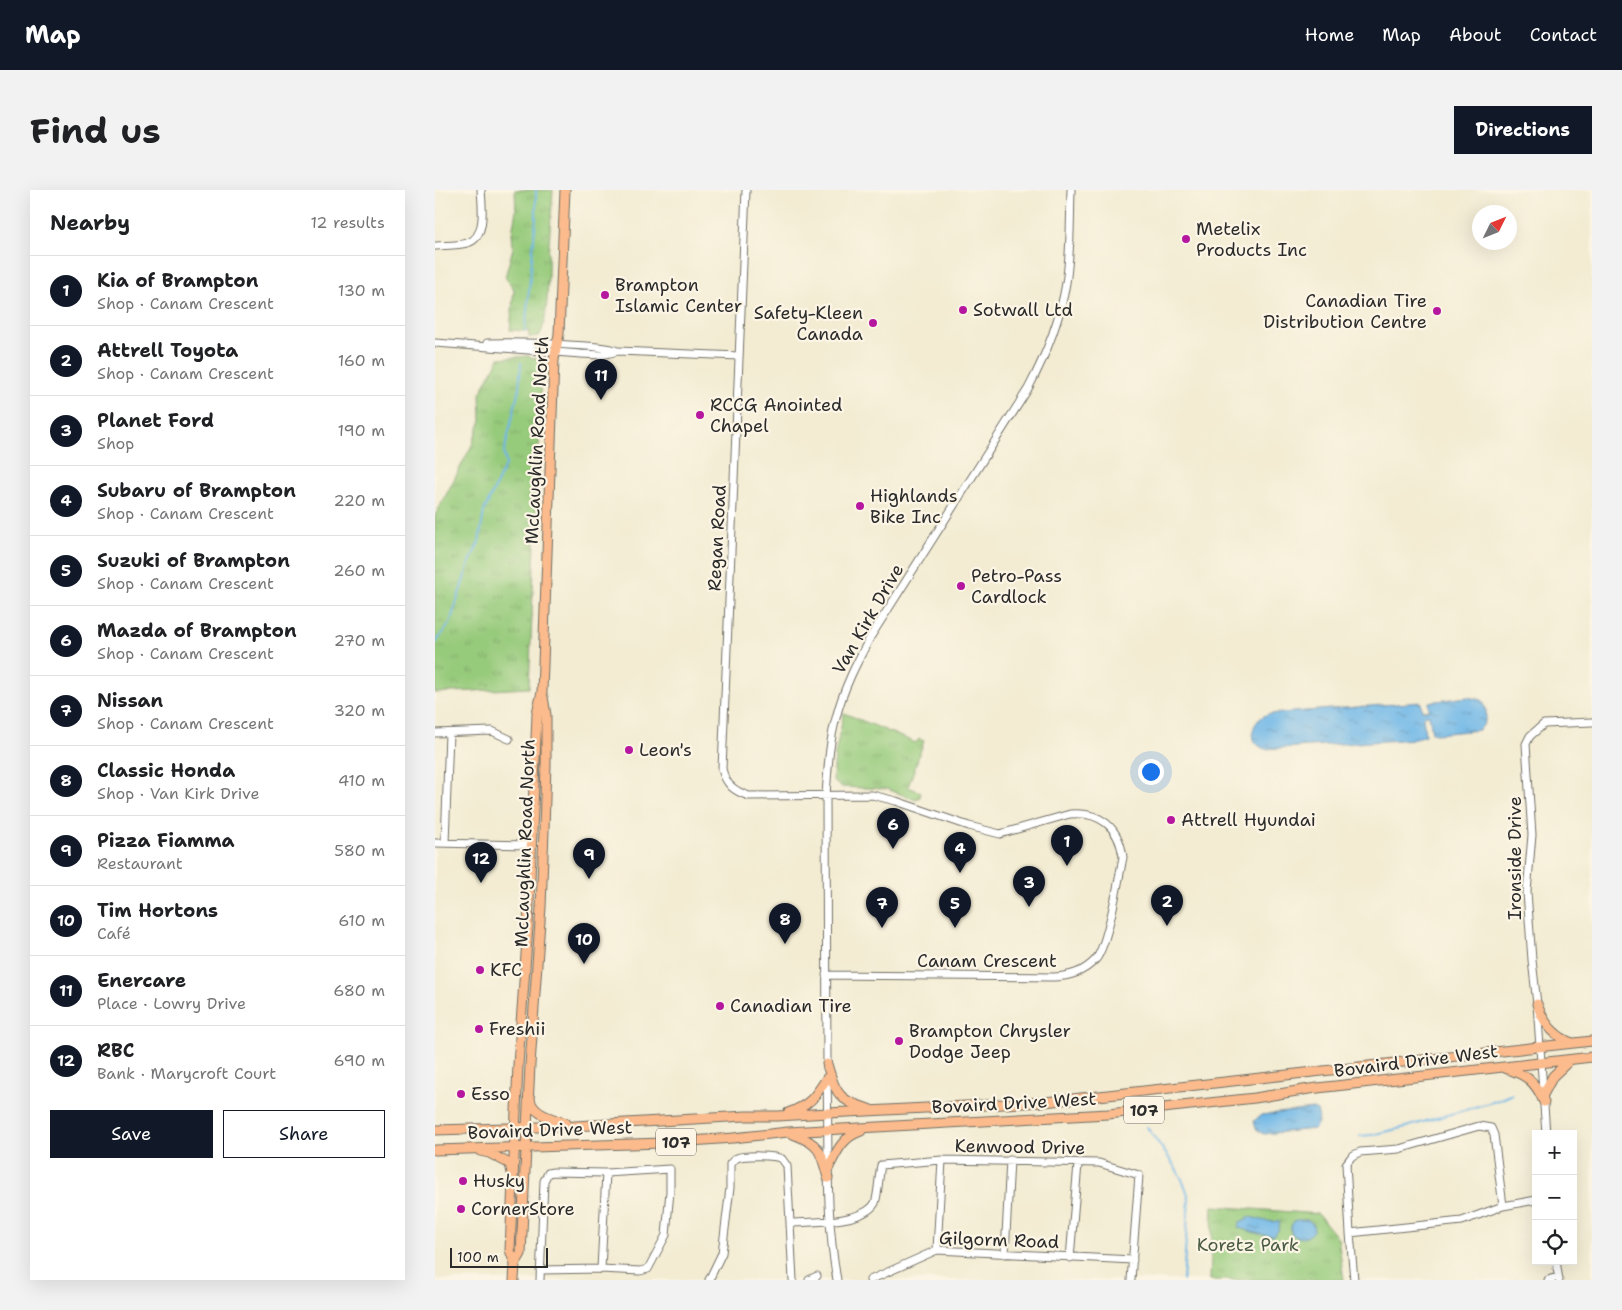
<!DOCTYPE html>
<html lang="en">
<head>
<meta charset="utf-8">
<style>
  body { margin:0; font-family:"Shantell Sans",sans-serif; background:#f2f2f2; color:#202124 }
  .controls { position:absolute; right:15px; bottom:15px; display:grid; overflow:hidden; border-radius:0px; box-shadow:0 5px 20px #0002 }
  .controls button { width:45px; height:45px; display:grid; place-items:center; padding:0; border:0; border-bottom:1px solid #e0e0e0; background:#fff; color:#202124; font:25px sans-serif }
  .compass { position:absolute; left:1037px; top:15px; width:45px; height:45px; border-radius:50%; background:#fff; box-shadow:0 5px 20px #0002; rotate:47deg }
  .scale { position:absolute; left:15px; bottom:12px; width:98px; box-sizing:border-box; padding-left:5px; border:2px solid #2b2b2b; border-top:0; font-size:14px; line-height:18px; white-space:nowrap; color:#2b2b2b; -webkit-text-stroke:4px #fcf5e5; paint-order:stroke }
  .you { position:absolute; left:715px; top:581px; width:18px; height:18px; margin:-12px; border:4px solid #fff; border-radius:50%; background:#1a73e8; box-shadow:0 0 0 8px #1a73e833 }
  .badge { display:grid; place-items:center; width:32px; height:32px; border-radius:50%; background:#111827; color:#fff; font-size:16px; font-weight:700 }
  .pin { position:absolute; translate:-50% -41px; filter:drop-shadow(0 1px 2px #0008) }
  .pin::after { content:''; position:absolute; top:26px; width:18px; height:15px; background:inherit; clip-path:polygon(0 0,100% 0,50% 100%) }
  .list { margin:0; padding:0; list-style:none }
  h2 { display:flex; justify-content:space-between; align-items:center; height:65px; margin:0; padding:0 20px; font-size:21px }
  h2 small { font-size:16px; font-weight:400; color:#757577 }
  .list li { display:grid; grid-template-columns:32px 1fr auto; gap:15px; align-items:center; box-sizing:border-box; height:70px; padding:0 20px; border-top:1px solid #e0e0e0 }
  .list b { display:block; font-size:19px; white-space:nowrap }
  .list p { margin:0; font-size:16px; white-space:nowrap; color:#757577 }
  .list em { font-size:16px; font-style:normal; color:#757577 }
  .actions { display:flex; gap:10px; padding:15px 20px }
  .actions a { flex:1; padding:11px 0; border:1px solid #111827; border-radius:0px; text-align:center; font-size:18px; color:#111827 }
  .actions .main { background:#111827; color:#fff }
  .icon { flex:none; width:28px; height:28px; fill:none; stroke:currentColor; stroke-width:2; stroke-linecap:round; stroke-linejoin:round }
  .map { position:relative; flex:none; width:1157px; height:1090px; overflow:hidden; border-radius:0px }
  header { display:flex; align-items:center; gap:30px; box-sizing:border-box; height:70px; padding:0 25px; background:#111827; color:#fff }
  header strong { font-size:24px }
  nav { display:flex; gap:28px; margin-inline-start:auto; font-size:18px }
  .intro { display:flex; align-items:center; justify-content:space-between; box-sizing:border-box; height:120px; padding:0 30px }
  h1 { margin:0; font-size:35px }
  .button { padding:12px 22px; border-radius:0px; background:#111827; color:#fff; font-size:18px; font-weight:700 }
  main { display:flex; gap:30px; padding:0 30px }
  aside { flex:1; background:#fff; border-radius:0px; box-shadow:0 5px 20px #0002 }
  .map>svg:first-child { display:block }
  .grass { fill:url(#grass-tufts); stroke:#617b54 }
  .water { fill:url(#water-ripples); stroke:#4e7189 }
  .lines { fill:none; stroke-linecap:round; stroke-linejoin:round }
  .stream { stroke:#70b7e7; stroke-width:2 }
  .minor-casing { stroke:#716f66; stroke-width:9 }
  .major-casing { stroke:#716f66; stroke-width:11 }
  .minor { stroke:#fff; stroke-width:7 }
  .major { stroke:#fbbb8c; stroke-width:9 }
  .poi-dot { fill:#b5179e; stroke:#fcf5e5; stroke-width:2 }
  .labels { text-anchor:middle; stroke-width:4.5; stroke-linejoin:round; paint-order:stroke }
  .shield { fill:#fcf5e5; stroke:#6a6863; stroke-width:1 }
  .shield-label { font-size:16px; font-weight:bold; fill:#2b2b2b }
  .poi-label { font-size:18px; fill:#2b2b2b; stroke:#fcf5e5; text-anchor:start }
  .street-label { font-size:18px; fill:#2b2b2b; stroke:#fcf5e5 }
  .park-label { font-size:18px; fill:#4b5b43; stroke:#fcf5e5 }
</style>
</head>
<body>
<header>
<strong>Map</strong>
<nav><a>Home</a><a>Map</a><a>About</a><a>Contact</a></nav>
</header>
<div class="intro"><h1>Find us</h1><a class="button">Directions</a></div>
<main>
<aside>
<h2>Nearby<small>12 results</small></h2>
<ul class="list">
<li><span class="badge">1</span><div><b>Kia of Brampton</b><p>Shop · Canam Crescent</p></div><em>130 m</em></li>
<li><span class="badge">2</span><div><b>Attrell Toyota</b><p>Shop · Canam Crescent</p></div><em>160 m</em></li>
<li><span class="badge">3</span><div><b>Planet Ford</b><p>Shop</p></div><em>190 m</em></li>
<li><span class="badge">4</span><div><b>Subaru of Brampton</b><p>Shop · Canam Crescent</p></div><em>220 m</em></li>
<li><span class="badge">5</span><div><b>Suzuki of Brampton</b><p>Shop · Canam Crescent</p></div><em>260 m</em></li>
<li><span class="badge">6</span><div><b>Mazda of Brampton</b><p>Shop · Canam Crescent</p></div><em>270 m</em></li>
<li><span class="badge">7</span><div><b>Nissan</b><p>Shop · Canam Crescent</p></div><em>320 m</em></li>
<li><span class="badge">8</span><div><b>Classic Honda</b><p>Shop · Van Kirk Drive</p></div><em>410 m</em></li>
<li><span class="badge">9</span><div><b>Pizza Fiamma</b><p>Restaurant</p></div><em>580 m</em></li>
<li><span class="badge">10</span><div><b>Tim Hortons</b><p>Café</p></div><em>610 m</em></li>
<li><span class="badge">11</span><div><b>Enercare</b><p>Place · Lowry Drive</p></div><em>680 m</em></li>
<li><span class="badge">12</span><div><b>RBC</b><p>Bank · Marycroft Court</p></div><em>690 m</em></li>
</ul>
<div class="actions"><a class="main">Save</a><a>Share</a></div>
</aside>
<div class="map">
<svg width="1157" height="1090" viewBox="0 0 1157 1090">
  <defs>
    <pattern id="grass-tufts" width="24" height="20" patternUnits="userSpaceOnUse" patternTransform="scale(1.25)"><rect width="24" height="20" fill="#97cb7c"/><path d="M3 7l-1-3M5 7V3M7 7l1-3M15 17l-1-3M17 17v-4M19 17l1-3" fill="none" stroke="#82ae6b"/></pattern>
    <pattern id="water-ripples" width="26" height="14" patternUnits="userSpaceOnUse" patternTransform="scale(1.25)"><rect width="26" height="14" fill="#70b7e7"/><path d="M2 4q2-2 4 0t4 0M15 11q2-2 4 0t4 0" fill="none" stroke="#5c95bb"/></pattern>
  </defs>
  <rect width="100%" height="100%" fill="#fcf5e5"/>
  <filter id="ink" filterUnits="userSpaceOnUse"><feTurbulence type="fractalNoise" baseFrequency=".02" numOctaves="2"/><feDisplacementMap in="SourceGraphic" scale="10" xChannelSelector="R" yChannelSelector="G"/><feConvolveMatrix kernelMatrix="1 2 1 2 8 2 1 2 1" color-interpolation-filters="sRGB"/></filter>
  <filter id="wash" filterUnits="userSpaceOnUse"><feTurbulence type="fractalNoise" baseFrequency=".0096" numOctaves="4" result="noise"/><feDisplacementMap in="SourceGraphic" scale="20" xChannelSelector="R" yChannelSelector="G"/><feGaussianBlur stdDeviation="1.12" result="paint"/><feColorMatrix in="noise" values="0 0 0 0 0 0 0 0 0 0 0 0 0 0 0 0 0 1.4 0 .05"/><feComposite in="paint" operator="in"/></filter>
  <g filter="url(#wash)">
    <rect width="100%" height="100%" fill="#f3ecd3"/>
    <path class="grass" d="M80 0H118C117 18 115 36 114 54 112 75 115 132 104 146L94 147V141L75 140 79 99 70 87 78 58 77 43 81 20Z
      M93 166 105 170 107 183 94 498 0 503V326L37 255 46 230 45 204 64 168Z
      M409 523 481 553 484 549 489 551 473 597 486 602 485 607 481 610 452 599 406 597 398 591 400 564Z
      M778 1016 883 1024 903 1048 909 1090H775Z"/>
    <path class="water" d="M1032 507 1047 510C1053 520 1053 532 1044 540L1001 544 997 543 994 525 988 526 990 545 980 549 830 559C811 552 816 530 833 524L986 512 987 520 994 521V512Z
      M878 919 882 921C885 929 884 932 879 939L829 944C822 941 820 938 819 931L826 925Z
      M815 1027 831 1031 845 1032 843 1041 838 1046C824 1045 816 1041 803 1038L805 1032Z
      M860 1030H873L878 1034 879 1041C871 1050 866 1049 856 1044V1036Z"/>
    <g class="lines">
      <path class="stream" d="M90 141 101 28V0
        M0 454 15 433 33 376 44 352 49 321 71 274 69 263 84 198 86 173
        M712 937C726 958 750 985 754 1010L748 1090
        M925 946 936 945 971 937 1064 910 1078 904"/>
    </g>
  </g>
  <g filter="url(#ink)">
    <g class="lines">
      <g class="minor-casing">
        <path id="minor" d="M311 0 287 579C291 595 299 601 314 606L437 605 461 611 534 636 565 644 635 624C665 621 684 637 688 667 684 688 673 754 661 769 649 782 636 786 619 787L391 785
          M0 56C10 55 22 56 32 53 52 48 47 15 46 0
          M0 153 146 164 167 165 183 161 304 166
          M52 153C79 152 106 153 134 155 150 156 165 156 180 160
          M0 543 57 541 74 549
          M0 653 97 655
          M10 653 14 543
          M392 878 391 605C393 579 394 553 401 528 408 499 422 472 436 446L593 199C611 165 625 131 631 93 636 63 635 31 636 0
          M392 889C394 956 390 1024 402 1090
          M1111 944 1102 814 1097 770 1092 702 1097 645 1091 554 1095 546 1109 534 1157 532
          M355 1033C375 1032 429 1033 440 1013 443 1006 444 984 446 975L507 970 664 973 704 985 696 1090
          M915 1043 911 974 917 966 925 962 964 959 1044 936 1056 938 1059 945 1068 1016
          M502 1060 507 970
          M570 1064 575 970
          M635 1068 643 974
          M1121 1071 1124 1090
          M166 1079 171 983
          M105 1090 109 991 113 983 118 982 171 983 235 979V1001L231 1045 213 1079 205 1081 166 1079 105 1080
          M274 1090 287 1063 295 998V974C298 971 298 970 302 968 309 965 340 965 347 969L352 976 358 1090
          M374 1090 382 1086
          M435 1090 502 1060 698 1070
          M919 1090 915 1043 1027 1031 1068 1016 1101 1010
          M1113 1090 1122 1087"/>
      </g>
      <g class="major-casing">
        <path id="major" d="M1102 814C1108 832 1118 846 1137 853
          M392 874C396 887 400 905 413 911 420 915 429 917 436 920
          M1070 878C1091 885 1100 890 1109 912
          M1108 905 1118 886 1135 870
          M95 908C96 924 118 929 131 933
          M353 923C375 915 380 907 392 888
          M0 940 139 936 311 926H343L393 923 610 912 1157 851
          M358 944C385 954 386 961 393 988
          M0 960 228 953 298 948 353 942 673 924 820 908 874 899 1157 867
          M45 961 54 963 75 974 77 983
          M393 979C401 963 407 947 426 941
          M80 1074 86 1064 95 875 106 717 109 641 111 574V525L108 507
          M79 1090 80 1074 75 1060 83 875 93 736 102 524 107 502 119 170 124 144 130 0"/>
      </g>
      <use href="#minor" class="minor"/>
      <use href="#major" class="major"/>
    </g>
  </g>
  <g class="poi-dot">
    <circle cx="751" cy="49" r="5"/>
    <circle cx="170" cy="105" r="5"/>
    <circle cx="528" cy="120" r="5"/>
    <circle cx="1002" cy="121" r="5"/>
    <circle cx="438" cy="133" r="5"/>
    <circle cx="265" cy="225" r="5"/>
    <circle cx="425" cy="316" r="5"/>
    <circle cx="526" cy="396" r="5"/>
    <circle cx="194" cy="560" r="5"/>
    <circle cx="736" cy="630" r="5"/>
    <circle cx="45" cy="780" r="5"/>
    <circle cx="285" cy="816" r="5"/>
    <circle cx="44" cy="839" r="5"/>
    <circle cx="464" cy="851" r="5"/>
    <circle cx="26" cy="904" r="5"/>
    <circle cx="28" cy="991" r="5"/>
    <circle cx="26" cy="1019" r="5"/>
  </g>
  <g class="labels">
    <g class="shield">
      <rect x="689" y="906.5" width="40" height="27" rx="4"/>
      <rect x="221" y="938.5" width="40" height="27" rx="4"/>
    </g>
    <g class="shield-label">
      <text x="709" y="926">107</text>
      <text x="241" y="958">107</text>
    </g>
    <g class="poi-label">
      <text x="761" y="45">Metelix<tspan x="761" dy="21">Products Inc</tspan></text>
      <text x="180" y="101">Brampton<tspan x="180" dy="21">Islamic Center</tspan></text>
      <text x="992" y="117" text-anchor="end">Canadian Tire<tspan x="992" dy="21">Distribution Centre</tspan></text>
      <text x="538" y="126">Sotwall Ltd</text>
      <text x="428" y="129" text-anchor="end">Safety-Kleen<tspan x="428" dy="21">Canada</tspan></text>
      <text x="275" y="221">RCCG Anointed<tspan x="275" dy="21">Chapel</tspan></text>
      <text x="435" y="312">Highlands<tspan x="435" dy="21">Bike Inc</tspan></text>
      <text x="536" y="392">Petro-Pass<tspan x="536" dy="21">Cardlock</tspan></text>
      <text x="204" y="566">Leon's</text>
      <text x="746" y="636">Attrell Hyundai</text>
      <text x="55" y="786">KFC</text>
      <text x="295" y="822">Canadian Tire</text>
      <text x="54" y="845">Freshii</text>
      <text x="474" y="847">Brampton Chrysler<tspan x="474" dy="21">Dodge Jeep</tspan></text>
      <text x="36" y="910">Esso</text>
      <text x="38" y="997">Husky</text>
      <text x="36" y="1025">CornerStore</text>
    </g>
    <g class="street-label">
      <text transform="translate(102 250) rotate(-87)" y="6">McLaughlin Road North</text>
      <text transform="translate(282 348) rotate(-87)" y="6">Regan Road</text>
      <text transform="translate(433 429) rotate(-60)" y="6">Van Kirk Drive</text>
      <text transform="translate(90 653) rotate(-88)" y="6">McLaughlin Road North</text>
      <text transform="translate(1080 668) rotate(-90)" y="6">Ironside Drive</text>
      <text x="552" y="777">Canam Crescent</text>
      <text transform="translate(981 871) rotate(-7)" y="6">Bovaird Drive West</text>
      <text transform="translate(579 913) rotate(-3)" y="6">Bovaird Drive West</text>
      <text transform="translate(115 940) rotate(-2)" y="6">Bovaird Drive West</text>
      <text transform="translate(585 957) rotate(1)" y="6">Kenwood Drive</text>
      <text transform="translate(564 1050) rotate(2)" y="6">Gilgorm Road</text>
    </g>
    <g class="park-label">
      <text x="813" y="1061">Koretz Park</text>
    </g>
  </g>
</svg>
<div class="controls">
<button>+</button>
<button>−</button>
<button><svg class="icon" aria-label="locate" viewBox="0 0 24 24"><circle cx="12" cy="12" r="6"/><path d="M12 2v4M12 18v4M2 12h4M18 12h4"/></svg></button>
</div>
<svg class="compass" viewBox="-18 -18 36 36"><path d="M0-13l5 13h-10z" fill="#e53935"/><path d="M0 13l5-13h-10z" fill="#757577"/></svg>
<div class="scale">100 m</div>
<div class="you"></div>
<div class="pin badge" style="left:632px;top:676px">1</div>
<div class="pin badge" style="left:732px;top:736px">2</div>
<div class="pin badge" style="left:594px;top:717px">3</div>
<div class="pin badge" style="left:525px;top:683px">4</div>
<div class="pin badge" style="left:520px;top:738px">5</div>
<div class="pin badge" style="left:458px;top:659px">6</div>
<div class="pin badge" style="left:447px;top:738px">7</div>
<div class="pin badge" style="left:350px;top:754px">8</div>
<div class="pin badge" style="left:154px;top:689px">9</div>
<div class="pin badge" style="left:149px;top:774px">10</div>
<div class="pin badge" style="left:166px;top:210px">11</div>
<div class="pin badge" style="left:46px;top:693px">12</div>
</div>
</main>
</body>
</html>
